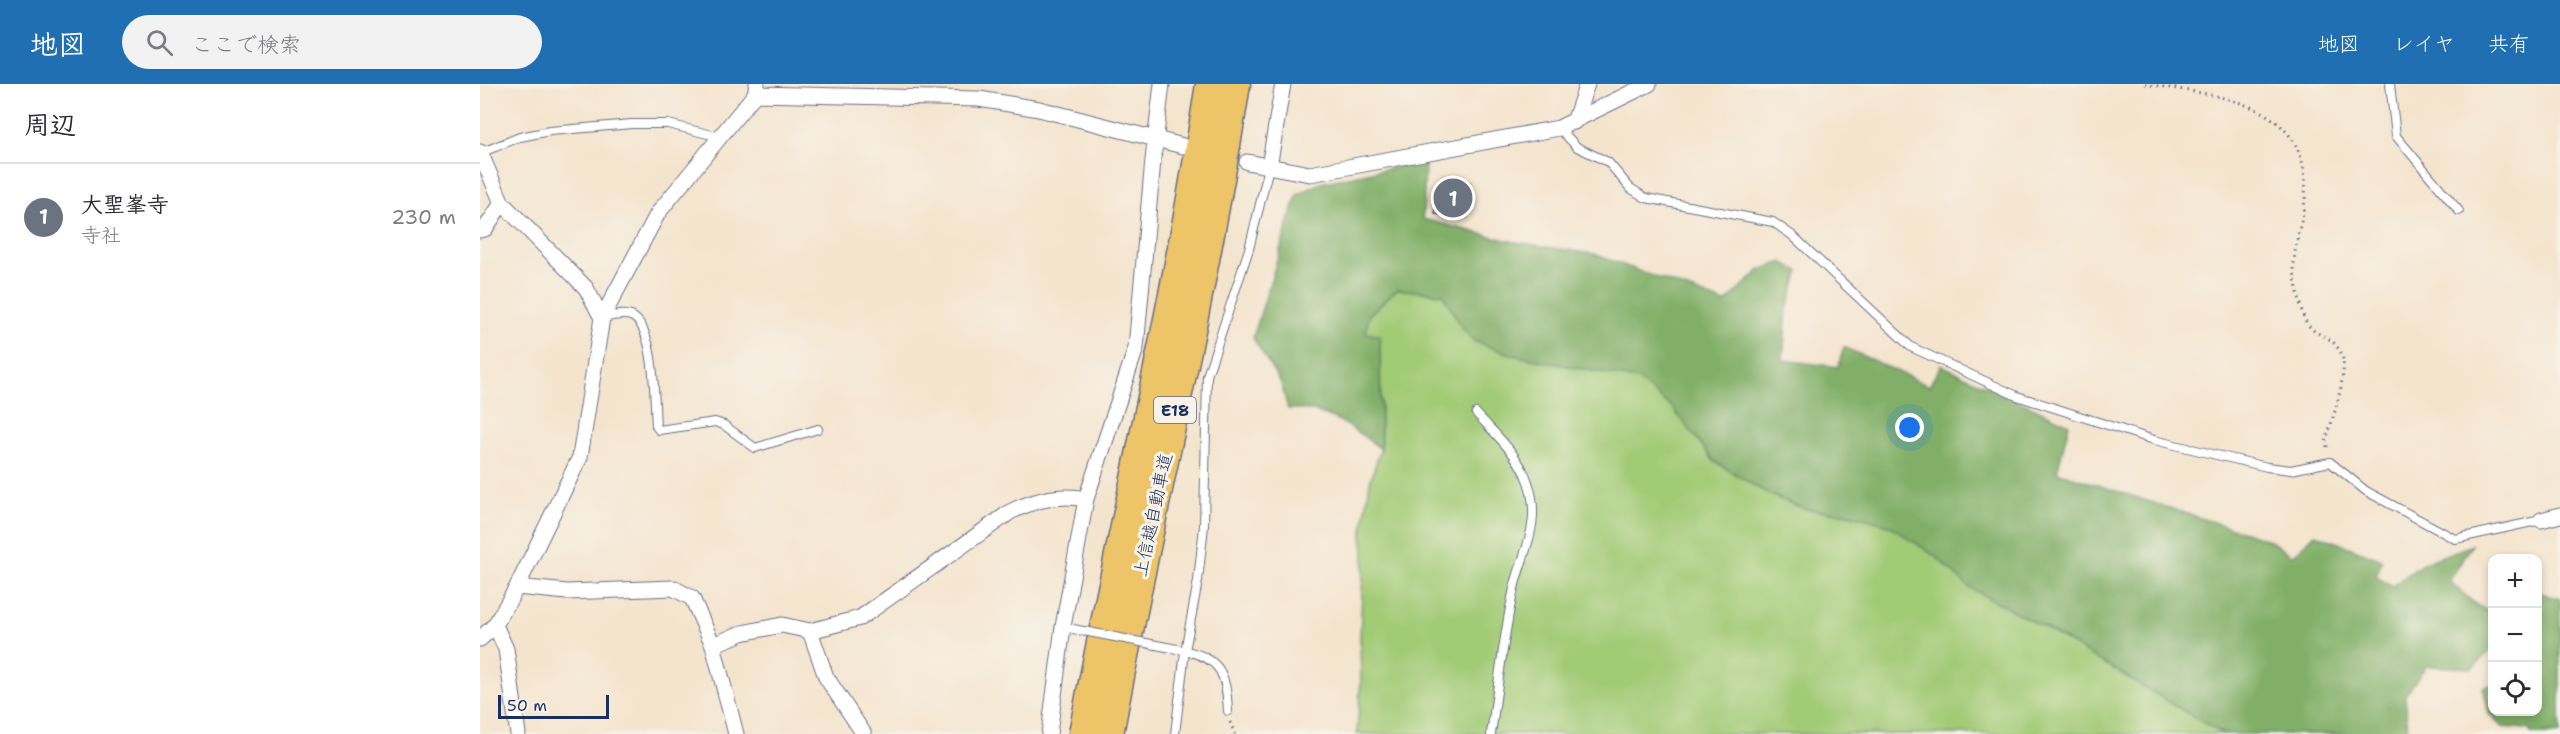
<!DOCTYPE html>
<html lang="ja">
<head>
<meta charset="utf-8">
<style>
  body { margin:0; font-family:"Shantell Sans","Klee One",sans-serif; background:#f2f2f3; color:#2b2b33 }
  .controls { position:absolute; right:18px; bottom:18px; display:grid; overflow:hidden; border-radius:12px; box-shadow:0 3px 9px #0003 }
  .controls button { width:54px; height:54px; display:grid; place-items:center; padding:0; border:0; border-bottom:2px solid #e1e1e2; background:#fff; color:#2b2b33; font:30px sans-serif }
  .scale { position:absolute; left:18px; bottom:15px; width:111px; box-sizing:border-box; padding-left:6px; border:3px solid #1b2f5e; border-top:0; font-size:16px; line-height:21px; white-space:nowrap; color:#1b2f5e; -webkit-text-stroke:4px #f7f3e8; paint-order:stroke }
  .you { position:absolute; left:1430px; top:344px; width:21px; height:21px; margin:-15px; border:4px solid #fff; border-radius:50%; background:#1a73e8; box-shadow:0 0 0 9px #1a73e833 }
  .badge { display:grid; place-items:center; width:39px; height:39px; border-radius:50%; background:#1f6fb2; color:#fff; font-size:20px; font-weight:700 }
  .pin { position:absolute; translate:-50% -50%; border:3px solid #fff; box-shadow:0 2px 6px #0006 }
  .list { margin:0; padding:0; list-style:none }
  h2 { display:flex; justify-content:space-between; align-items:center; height:78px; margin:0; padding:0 24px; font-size:26px }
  h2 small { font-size:20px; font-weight:400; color:#7c7c81 }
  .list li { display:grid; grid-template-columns:39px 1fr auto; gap:18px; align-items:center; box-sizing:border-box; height:108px; padding:0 24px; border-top:2px solid #e1e1e2 }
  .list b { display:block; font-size:22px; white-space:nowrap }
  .list p { margin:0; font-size:20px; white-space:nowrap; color:#7c7c81 }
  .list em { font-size:20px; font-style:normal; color:#7c7c81 }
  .icon { flex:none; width:33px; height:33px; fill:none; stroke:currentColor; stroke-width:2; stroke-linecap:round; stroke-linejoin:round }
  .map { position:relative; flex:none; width:2080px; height:650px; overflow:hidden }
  header { display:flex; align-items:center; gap:36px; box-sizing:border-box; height:84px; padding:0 30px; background:#1f6fb2; color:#fff }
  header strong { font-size:28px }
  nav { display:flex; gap:33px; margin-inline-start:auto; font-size:21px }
  .search { width:420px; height:54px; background:#f2f2f3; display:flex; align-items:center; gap:15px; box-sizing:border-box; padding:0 21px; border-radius:33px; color:#7c7c81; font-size:22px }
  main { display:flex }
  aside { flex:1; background:#fff }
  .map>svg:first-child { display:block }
  .green { fill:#a2cb76; stroke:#5e7d6a; stroke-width:1.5 }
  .forest { fill:#81af67; stroke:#4e6f62; stroke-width:1.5 }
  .building { fill:#c99b82 }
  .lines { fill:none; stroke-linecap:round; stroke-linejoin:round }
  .service-casing { stroke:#676e85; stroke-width:10 }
  .minor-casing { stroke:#676e85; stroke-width:17 }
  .motorway-casing { stroke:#676e85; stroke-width:31 }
  .path { stroke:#676e85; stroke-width:3; stroke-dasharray:1.5 4.5; stroke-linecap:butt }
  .service { stroke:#fff; stroke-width:8 }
  .minor { stroke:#fff; stroke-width:15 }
  .motorway { stroke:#eec469; stroke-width:28 }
  .service-bridge-casing { stroke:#676e85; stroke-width:10; stroke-linecap:butt }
  .service-bridge { stroke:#fff; stroke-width:8 }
  .labels { text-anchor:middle; stroke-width:6; stroke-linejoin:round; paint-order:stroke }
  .shield { fill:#f7f3e8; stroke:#5d6a87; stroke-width:1.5 }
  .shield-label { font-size:16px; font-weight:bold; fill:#1b2f5e }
  .street-label { font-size:18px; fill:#1b2f5e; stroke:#f7f3e8 }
</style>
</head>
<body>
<header>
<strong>地図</strong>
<div class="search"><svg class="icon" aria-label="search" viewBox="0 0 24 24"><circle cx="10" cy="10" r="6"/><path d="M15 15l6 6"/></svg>ここで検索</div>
<nav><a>地図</a><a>レイヤ</a><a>共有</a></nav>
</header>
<main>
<aside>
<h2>周辺<small></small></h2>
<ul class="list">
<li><span class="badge" style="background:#6b7280">1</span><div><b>大聖峯寺</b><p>寺社</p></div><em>230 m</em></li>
</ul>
</aside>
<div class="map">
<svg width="2080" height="650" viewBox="0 0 2080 650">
  <rect width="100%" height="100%" fill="#f7f3e8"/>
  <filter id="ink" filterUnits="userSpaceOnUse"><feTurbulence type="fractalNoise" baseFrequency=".0167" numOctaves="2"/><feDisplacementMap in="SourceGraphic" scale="12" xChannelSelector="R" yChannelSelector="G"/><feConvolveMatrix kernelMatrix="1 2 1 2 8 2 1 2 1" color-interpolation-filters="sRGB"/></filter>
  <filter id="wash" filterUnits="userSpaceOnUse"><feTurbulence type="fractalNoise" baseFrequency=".008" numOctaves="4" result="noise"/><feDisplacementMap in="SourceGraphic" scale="24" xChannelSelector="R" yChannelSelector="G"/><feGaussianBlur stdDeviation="1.35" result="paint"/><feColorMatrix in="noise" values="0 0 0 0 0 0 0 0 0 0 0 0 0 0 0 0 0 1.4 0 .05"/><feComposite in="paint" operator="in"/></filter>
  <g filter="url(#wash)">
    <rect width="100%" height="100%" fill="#f4e4cd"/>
    <path class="green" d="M917 205 963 210 982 244 994 257 1033 271 1158 296 1192 323 1234 377 1288 410 1325 425 1369 430 1409 441 1455 472 1490 504 1565 544 1743 650H877L881 597 880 553 884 466 882 453 890 398 901 364 900 252 886 249 889 231Z"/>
    <path class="forest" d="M945 77 943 135 1034 158 1114 170 1245 219 1280 186 1302 178 1319 187 1307 225 1303 276 1358 283 1364 263 1449 302 1461 281 1589 340 1577 388 1789 456 1813 472 1835 450 1902 476 1896 493 1912 502 1944 479 1992 461 1969 497 1995 520 2012 530V565L1992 584 1946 582 1925 611 1928 650H1743L1565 544 1490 504 1455 472 1409 441 1369 430 1325 425 1288 410 1234 377 1192 323 1158 296 1033 271 994 257 982 244 963 210 917 205 889 231 886 249 900 252 901 365C873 344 844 322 808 325L801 299 773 254 817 111 841 99Z
      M2058 508 2080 515V650H2052L2048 645 2022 643 2009 630 2003 603 2012 601V628H2058Z"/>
    <g id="blocks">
      <path class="building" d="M959 96 990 99 987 133 955 130Z"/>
    </g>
  </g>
  <g filter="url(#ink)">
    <use href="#blocks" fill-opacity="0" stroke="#676e85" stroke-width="1.5"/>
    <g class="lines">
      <g class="service-casing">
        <path id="service" d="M1910 0 1916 52 1979 127
          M1079 44 1097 63 1128 78 1150 104 1166 114 1293 138 1313 152 1431 263 1537 312 1674 356 1787 383 1811 386 1850 378 1886 407 1975 455 2061 436
          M0 69 40 53 70 47 152 40H188L240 53
          M123 234C132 232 142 229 151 232 176 242 174 318 176 342L179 346 235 338 244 341 275 364 338 345
          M996 329C1015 350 1039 371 1048 398 1063 441 1041 470 1033 509 1023 556 1018 603 1011 650
          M702 566C741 574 746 589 748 627
          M695 650 705 567 718 497 724 442 727 292 769 165 789 83"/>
      </g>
      <g class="minor-casing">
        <path id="minor" d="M275 10 499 15 559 25 703 62
          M1094 38 1107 0
          M0 68 22 119 106 204 122 234
          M767 78 830 90 1079 44 1169 0
          M789 83 803 0
          M0 146 5 145 22 119
          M2061 436 2080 431
          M37 503 87 508 193 504 212 514 233 561 262 549 302 541 330 547 380 534 530 428C554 416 579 409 606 415
          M15 541 26 565 38 650
          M330 547 346 593 384 650
          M0 555 15 541 37 503 100 373 122 234 178 129 275 10 277 0
          M233 561 256 650
          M569 650 583 543 606 415 656 264 673 76 682 0"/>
      </g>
      <g class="motorway-casing">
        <path id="motorway" d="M603 650C644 433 697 219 730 0
          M629 650C669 433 722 218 756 0"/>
      </g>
      <path class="path" d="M1665 0C1738 12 1832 16 1825 115 1823 137 1814 159 1814 182 1814 194 1818 207 1820 218 1827 260 1847 242 1861 269 1870 286 1851 338 1846 358L1848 367
        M750 638 755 650"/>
      <use href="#service" class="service"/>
      <use href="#minor" class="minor"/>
      <use href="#motorway" class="motorway"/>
      <g class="service-bridge-casing">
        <path id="service-bridge" d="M593 545 697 565"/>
      </g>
      <use href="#service-bridge" class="service-bridge"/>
    </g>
  </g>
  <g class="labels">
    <rect class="shield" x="674" y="313" width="42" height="26" rx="4.5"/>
    <g class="shield-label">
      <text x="695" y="332">E18</text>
    </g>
    <g class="street-label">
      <text transform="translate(673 431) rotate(-78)" y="6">上信越自動車道</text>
    </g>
  </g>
</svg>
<div class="controls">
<button>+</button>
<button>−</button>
<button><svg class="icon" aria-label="locate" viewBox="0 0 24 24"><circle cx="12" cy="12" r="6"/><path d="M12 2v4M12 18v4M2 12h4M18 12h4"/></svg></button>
</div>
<div class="scale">50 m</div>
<div class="you"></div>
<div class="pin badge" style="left:973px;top:114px;background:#6b7280">1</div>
</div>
</main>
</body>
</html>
